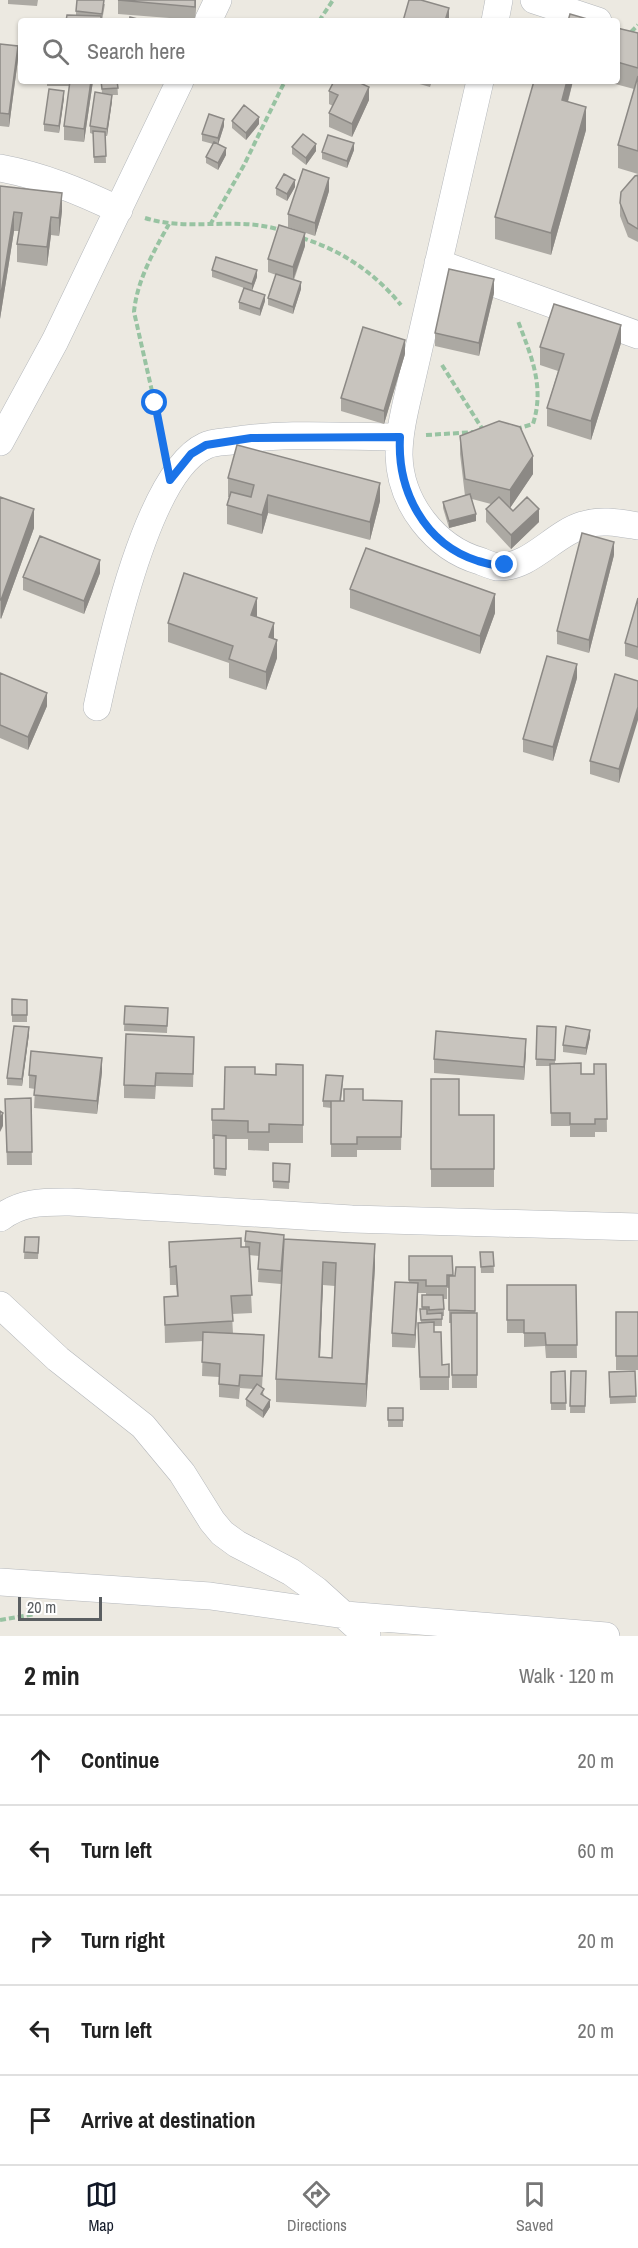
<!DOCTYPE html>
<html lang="en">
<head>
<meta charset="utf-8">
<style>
  body { margin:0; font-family:"Archivo Narrow",sans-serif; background:#f6f6f6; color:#222 }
  .scale { position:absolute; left:18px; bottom:15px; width:84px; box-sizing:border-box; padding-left:6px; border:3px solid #5a5e61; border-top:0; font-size:16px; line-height:21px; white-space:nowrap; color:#5a5e61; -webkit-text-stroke:4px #fff; paint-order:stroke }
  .stop { position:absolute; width:18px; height:18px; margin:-14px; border:4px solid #1a73e8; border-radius:50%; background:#fff }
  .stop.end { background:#1a73e8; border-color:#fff; box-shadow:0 2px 6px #0008 }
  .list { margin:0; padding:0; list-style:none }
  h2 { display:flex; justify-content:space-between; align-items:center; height:78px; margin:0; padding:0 24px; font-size:26px }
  h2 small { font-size:20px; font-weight:400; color:#767676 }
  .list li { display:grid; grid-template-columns:39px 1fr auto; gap:18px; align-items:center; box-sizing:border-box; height:90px; padding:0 24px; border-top:2px solid #e0e0e0 }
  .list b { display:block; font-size:22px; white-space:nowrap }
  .list em { font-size:20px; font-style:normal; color:#767676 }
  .icon { flex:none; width:33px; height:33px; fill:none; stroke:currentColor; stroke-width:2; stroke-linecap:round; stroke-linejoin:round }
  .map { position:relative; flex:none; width:638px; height:1636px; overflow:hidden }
  .search { position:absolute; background:#fff; box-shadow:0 2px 4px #0004; left:18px; right:18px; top:18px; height:66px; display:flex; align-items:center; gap:15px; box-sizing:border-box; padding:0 21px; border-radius:6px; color:#767676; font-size:22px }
  .sheet { height:528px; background:#fff }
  nav { display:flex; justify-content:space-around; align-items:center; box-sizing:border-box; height:84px; border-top:2px solid #e0e0e0; background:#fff; font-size:16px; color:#767676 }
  nav a { display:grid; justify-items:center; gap:3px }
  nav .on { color:#111827 }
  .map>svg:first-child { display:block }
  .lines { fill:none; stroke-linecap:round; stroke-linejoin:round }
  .minor-casing { stroke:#b4b7bb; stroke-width:28 }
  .path { stroke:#98c3a2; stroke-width:4; stroke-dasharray:6 3; stroke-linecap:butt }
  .minor { stroke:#fff; stroke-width:27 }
  .wall { fill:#aca9a3; fill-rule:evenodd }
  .shaded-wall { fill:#8c8985 }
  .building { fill:#c8c4be; stroke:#8c8985; stroke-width:1.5; fill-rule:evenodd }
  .route { stroke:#1a73e8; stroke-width:8 }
</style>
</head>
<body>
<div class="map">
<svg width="638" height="1636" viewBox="0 0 638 1636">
  <rect width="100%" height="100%" fill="#ece9e1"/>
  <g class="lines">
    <g class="minor-casing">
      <path id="minor" d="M534 0 598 21
        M208 21 218 0
        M495 21 499 0
        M480 81 410 387C405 409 399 432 399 455 400 503 435 548 480 561 485 563 492 566 497 567 531 568 553 534 583 525 601 519 620 523 638 526
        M0 168C43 176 79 191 119 210
        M438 263 638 335
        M0 442 55 341 180 81
        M97 707C110 647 148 472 205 446 212 442 223 442 231 441 286 432 345 437 400 437
        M0 1218C22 1201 44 1202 70 1202L352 1219 638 1227
        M0 1305 58 1359 143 1426 182 1473 212 1521 222 1533 237 1544 291 1572 316 1590 367 1636
        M0 1582 210 1596 345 1615 606 1636"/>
    </g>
    <path class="path" d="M319 21 333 0
      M631 32 638 25
      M145 218C189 232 237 216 280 230
      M210 225 244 165 285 81
      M302 238C341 250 375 273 401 305
      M442 365 483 430
      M516 429 533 424C545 386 531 356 518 321
      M426 435 476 432
      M164 444 134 312C137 280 154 251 169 224
      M0 1620 35 1614"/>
    <use href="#minor" class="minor"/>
  </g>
  <path class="wall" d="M8 0H38L37 6 8 4Z
    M118 0H196L195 20 118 14Z
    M105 4 102 21H66L76 15V11Z
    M617 28 638 33V174L618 168V145L634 89 604 81H617Z
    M0 44 18 59 9 127 0 126Z
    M47 81H69V86H47Z
    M70 81H93L84 142 64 140V126Z
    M101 81H117L118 95H112V101L107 136H105L106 163H94L93 134 90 133V126L102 93Z
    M409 81H432L430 87Z
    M534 81H573L568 102 586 130 551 255 495 239V217Z
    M329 91 369 100 352 137 329 127V113L333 106 329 104Z
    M64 98 59 133 44 131V124Z
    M232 121 259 124 246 140 232 128Z
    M224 126 218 144 226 155 218 170 206 163V157L213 144 202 141V134Z
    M292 147 316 151 306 165 292 154Z
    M354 150 347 168 322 159V152Z
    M638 175V242L628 237 620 216V203Z
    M0 186 62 211 59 236 51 235 47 266 17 262V244L19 231H14L0 319Z
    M295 187 287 201 276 195V188Z
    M329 191 315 236 288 227V214Z
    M305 246 294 280 301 289 293 314 268 305V298L276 275 268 272V259Z
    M212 270 257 277 252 290 265 301 260 316 239 309V302L244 288 212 277Z
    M494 293 479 356 435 346V333Z
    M621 343 591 440 547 426V408L558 371 540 365V347Z
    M405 354 384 424 341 411V398Z
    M460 436 533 474 510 508 513 511 539 522 511 549 486 522V509L491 504 472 499 476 521 449 528 443 508V502L465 496 460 454Z
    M228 478 380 501 370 540 268 513 262 534 227 524V505L229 497H228Z
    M0 497 34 528 1 619 0 618Z
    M614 555 589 653 557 644V631Z
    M100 573 84 614 23 590V577Z
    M350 589 495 613 480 654 350 608Z
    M638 598V660L625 656V643Z
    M256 617 274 639 277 658 266 690 229 678V663L168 642V623Z
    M0 673 47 706 28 750 0 738Z
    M577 678 553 761 523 752V739Z
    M638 681 619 783 590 774V761Z
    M12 999 27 1000V1022H12Z
    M125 1006 168 1008 167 1033 124 1031Z
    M537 1026 556 1027 555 1063 581 1074H594L606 1064 607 1132H595V1137H570V1126H551L550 1066H536Z
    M29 1034 22 1086 7 1085V1078Z
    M590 1037 586 1055 563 1052V1045Z
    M194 1050 193 1087 156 1086 155 1099 124 1098V1085Z
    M526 1052 524 1080 434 1073V1059Z
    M303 1065V1143H269V1151L248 1150V1139H226V1176L214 1175V1139H212V1109H224L255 1074 276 1075Z
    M102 1072 97 1114 34 1108 35 1089 29 1088V1075Z
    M431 1079 459 1115H494V1187H431Z
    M343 1083 341 1101 363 1100 402 1101 401 1150H357V1157H331V1108L323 1107V1101Z
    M31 1098 32 1165H7L5 1099Z
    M273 1163 290 1164 289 1189 273 1188Z
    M25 1237H39L38 1259H24Z
    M284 1239 375 1267 366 1407 276 1402V1379L283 1266 281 1284 258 1282 259 1256 249 1255 252 1313 232 1314 233 1334 264 1349 262 1388 264 1396 270 1407 263 1418 246 1406V1399L254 1389 240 1388 239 1399 219 1397V1377L202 1376 203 1341 165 1343 164 1297H177L176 1285H170L169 1242 241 1247H245V1241ZM323 1285 335 1286 332 1358 320 1357Z
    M480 1252H493L494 1273H481Z
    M409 1256H452L453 1276H455L475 1267V1313H477V1388H452L451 1323H449V1288H447V1299H444V1316H442V1326H434V1332L442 1365 449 1364V1390H420L418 1323H421L420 1309H422V1295H426V1293H418L415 1348 392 1347V1333L409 1283Z
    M507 1285H576L577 1358H546L545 1346 524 1347V1333H507Z
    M616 1312H638V1370H616Z
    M565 1371 566 1410H551V1372Z
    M571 1371H586L585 1413H570Z
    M635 1371 636 1403 610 1404 609 1379Z
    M388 1408H403V1427H388Z"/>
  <path class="shaded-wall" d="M195 0H196L195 20Z
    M449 8V21H445Z
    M18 46V59L9 127V114Z
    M91 81H93L84 142V129Z
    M567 81H573L562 123V100Z
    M369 87V100L352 137V124Z
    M64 91V98L59 133V126Z
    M112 95V101L107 136V129Z
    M586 107V130L551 255V233Z
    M259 117V124L246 140V133Z
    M224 119V126L218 145V138Z
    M354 143V150L347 168V161Z
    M316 144V151L306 165V158Z
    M226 148V155L218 170V163Z
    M329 178V191L315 236V223Z
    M295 180V187L287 201V194Z
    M62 193V211L59 236V218Z
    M14 212V231L0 319V300Z
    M51 217V235L47 266V247Z
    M305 233V246L293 280V267Z
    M257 270V277L252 291V284Z
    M494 279V293L479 356V343Z
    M301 282V289L293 314V307Z
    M265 295V301L260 316V309Z
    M621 325V343L591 440V421Z
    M405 340V354L384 424V411Z
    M533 456V474L510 508V490Z
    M380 483V501L370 540V522Z
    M268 495V513L262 534V515Z
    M34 509V528L1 619V600Z
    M539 509V522L511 549V535Z
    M476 514V521L449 528V521Z
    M614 542V555L589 653V640Z
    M100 560V573L84 614V601Z
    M495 594V613L480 654V636Z
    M257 598V616L251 633V615Z
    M274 623V641L269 637Z
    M277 640V658L266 690V672Z
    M577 664V678L553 761V747Z
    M47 693V706L28 750V737Z
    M638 707V720L619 783V769Z
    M29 1027V1034L22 1086V1079Z
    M590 1030V1037L586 1055V1048Z
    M526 1039V1052L524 1080V1067Z
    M102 1058V1072L97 1114V1101Z
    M3 1113V1126L0 1132V1119Z
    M375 1244V1267L366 1407V1384Z
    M323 1262V1285L319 1380V1357Z
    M418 1283V1296L415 1348V1335Z
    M270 1400V1407L263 1418V1411Z"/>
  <path class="building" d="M77 0H104L102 14 76 11Z
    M118 0H195V7Z
    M409 0H421L449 8 445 21H403Z
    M570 14 594 21H568Z
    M67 15 101 16V21H66Z
    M130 17 145 21H129Z
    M617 28 638 33V68L617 62Z
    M0 44 18 46 9 114 0 113Z
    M638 76V151L618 145Z
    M70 81H91L84 129 64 126Z
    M101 81H117L118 88 102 89Z
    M334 81H356L369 87 352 124 329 113 338 95 329 91Z
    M534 81H567L562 100 586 107 551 233 495 217Z
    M49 89 64 91 59 126 44 124Z
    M95 92 112 95 107 129 90 126Z
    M244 105 259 117 246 133 232 121Z
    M209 114 224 119 218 138 202 134Z
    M93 131 105 132 106 156 94 157Z
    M303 134 316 144 306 158 292 147Z
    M328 135 354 143 347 161 322 152Z
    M214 142 226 148 218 163 206 157Z
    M303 169 329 178 315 223 288 214Z
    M284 174 295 180 287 194 276 188Z
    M638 175V229L628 223 620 203 621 192 635 176Z
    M0 186 62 193 59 218 51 217 47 247 17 244 22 213 14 212 0 300Z
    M279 225 305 233 293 267 268 259Z
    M216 257 257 270 252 284 212 270Z
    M449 269 494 279 479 343 435 333Z
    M276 274 301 282 293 307 268 298Z
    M244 288 265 295 260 309 239 302Z
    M554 304 621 325 591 421 547 408 564 354 540 347Z
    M363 327 405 340 384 411 341 398Z
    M499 421 520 427 533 456 510 490 465 479 460 436Z
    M237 445 380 483 370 522 268 495 262 515 227 505 231 492 251 497 254 485 228 478Z
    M470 494 476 514 449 521 443 502Z
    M0 497 34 509 1 600H0Z
    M499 497 513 511 527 497 539 509 511 535 486 509Z
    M582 533 614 542 589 640 557 631Z
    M40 536 100 560 84 601 23 577Z
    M366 548 495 594 480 636 350 589Z
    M184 573 257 598 251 615 274 623 269 637 277 640 266 672 229 659 233 646 168 623Z
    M638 598V647L625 643Z
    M547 656 577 664 553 747 523 739Z
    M0 673 47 693 28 737 0 725Z
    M615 674 638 681V707L619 769 590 761Z
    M12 999 27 1000V1015H12Z
    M125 1006 168 1008 167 1026 124 1024Z
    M14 1026 29 1027 22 1079 7 1078Z
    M537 1026 556 1027 555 1060 536 1059Z
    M566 1026 590 1030 586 1048 563 1045Z
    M436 1031 526 1039 524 1067 434 1059Z
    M126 1034 194 1037 193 1074 156 1073 155 1086 124 1085Z
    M31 1051 102 1058 97 1101 34 1095 36 1076 29 1075Z
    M581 1063V1074H594V1064H606L607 1119H595V1124H570V1113H551L550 1064Z
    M276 1064 303 1065V1125L269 1124V1132H248V1121L212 1120V1109H224L225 1067H255V1074L276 1075Z
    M326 1075 343 1076 340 1101H323Z
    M431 1079H459V1115H494V1169H431Z
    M344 1089H363V1100L402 1101 401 1137H357V1144H331V1101H344Z
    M31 1098 32 1152H7L5 1099Z
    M0 1111 3 1113 0 1119Z
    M214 1135 226 1136V1169L214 1168Z
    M273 1163 290 1164 289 1182 273 1181Z
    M246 1231 284 1235 281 1271 258 1269 260 1243 245 1241Z
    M25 1237H39L38 1253 24 1252Z
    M241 1238V1247H249L252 1295 231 1296 233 1321 165 1325 164 1297 178 1296 176 1266 170 1267 169 1242Z
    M284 1239 375 1244 366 1384 276 1379ZM323 1262 336 1263 332 1358 319 1357Z
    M480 1252H493L494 1266 481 1267Z
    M409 1256H452L453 1275H447V1286H426V1280H409Z
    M456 1267H475V1311L449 1310V1276H455Z
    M395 1282 418 1283 415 1335 392 1333Z
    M507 1285H576L577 1345H546L545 1333H524V1320H507Z
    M422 1295H443L444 1309 429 1310V1307H422Z
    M420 1309H427V1314L442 1313V1319L421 1320Z
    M616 1312H638V1356H616Z
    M451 1313H477V1375H452Z
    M434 1322V1332H441L442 1365 449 1364V1377H420L418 1323Z
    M203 1332 264 1335 262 1376 240 1375 239 1386 219 1384 220 1364 202 1362Z
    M565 1371 566 1403H551V1372Z
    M571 1371H586L585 1406H570Z
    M635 1371 636 1396 610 1397 609 1372Z
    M257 1384 264 1389 261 1394 270 1400 263 1411 246 1399Z
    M388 1408H403V1420H388Z"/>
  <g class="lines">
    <path class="route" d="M155 403 170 480 191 454 206 445 251 438 400 437C397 490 424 544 478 561 487 563 495 567 505 565"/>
  </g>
</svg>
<div class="scale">20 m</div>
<div class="stop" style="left:155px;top:403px"></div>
<div class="stop end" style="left:505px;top:565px"></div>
<div class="search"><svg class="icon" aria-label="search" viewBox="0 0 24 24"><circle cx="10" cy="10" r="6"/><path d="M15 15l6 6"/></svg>Search here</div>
</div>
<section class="sheet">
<h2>2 min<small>Walk · 120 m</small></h2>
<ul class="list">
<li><svg class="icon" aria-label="ahead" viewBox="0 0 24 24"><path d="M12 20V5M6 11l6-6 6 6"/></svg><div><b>Continue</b></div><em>20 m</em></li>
<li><svg class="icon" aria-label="left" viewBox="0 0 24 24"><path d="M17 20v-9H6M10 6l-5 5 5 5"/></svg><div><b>Turn left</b></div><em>60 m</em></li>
<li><svg class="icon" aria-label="right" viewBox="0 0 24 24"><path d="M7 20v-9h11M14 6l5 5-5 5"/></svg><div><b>Turn right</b></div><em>20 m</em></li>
<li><svg class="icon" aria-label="left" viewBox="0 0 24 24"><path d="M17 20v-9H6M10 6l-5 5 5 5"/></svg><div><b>Turn left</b></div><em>20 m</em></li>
<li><svg class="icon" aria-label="arrive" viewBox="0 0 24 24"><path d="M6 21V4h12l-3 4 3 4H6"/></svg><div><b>Arrive at destination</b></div></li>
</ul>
</section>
<nav>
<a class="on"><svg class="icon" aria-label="map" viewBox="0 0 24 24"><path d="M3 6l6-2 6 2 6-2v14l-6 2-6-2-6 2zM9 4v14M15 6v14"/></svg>Map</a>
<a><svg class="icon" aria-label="directions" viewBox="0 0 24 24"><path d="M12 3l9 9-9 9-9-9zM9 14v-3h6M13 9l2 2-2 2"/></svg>Directions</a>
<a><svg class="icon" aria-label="saved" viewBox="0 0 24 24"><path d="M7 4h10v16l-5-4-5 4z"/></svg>Saved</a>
</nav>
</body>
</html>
